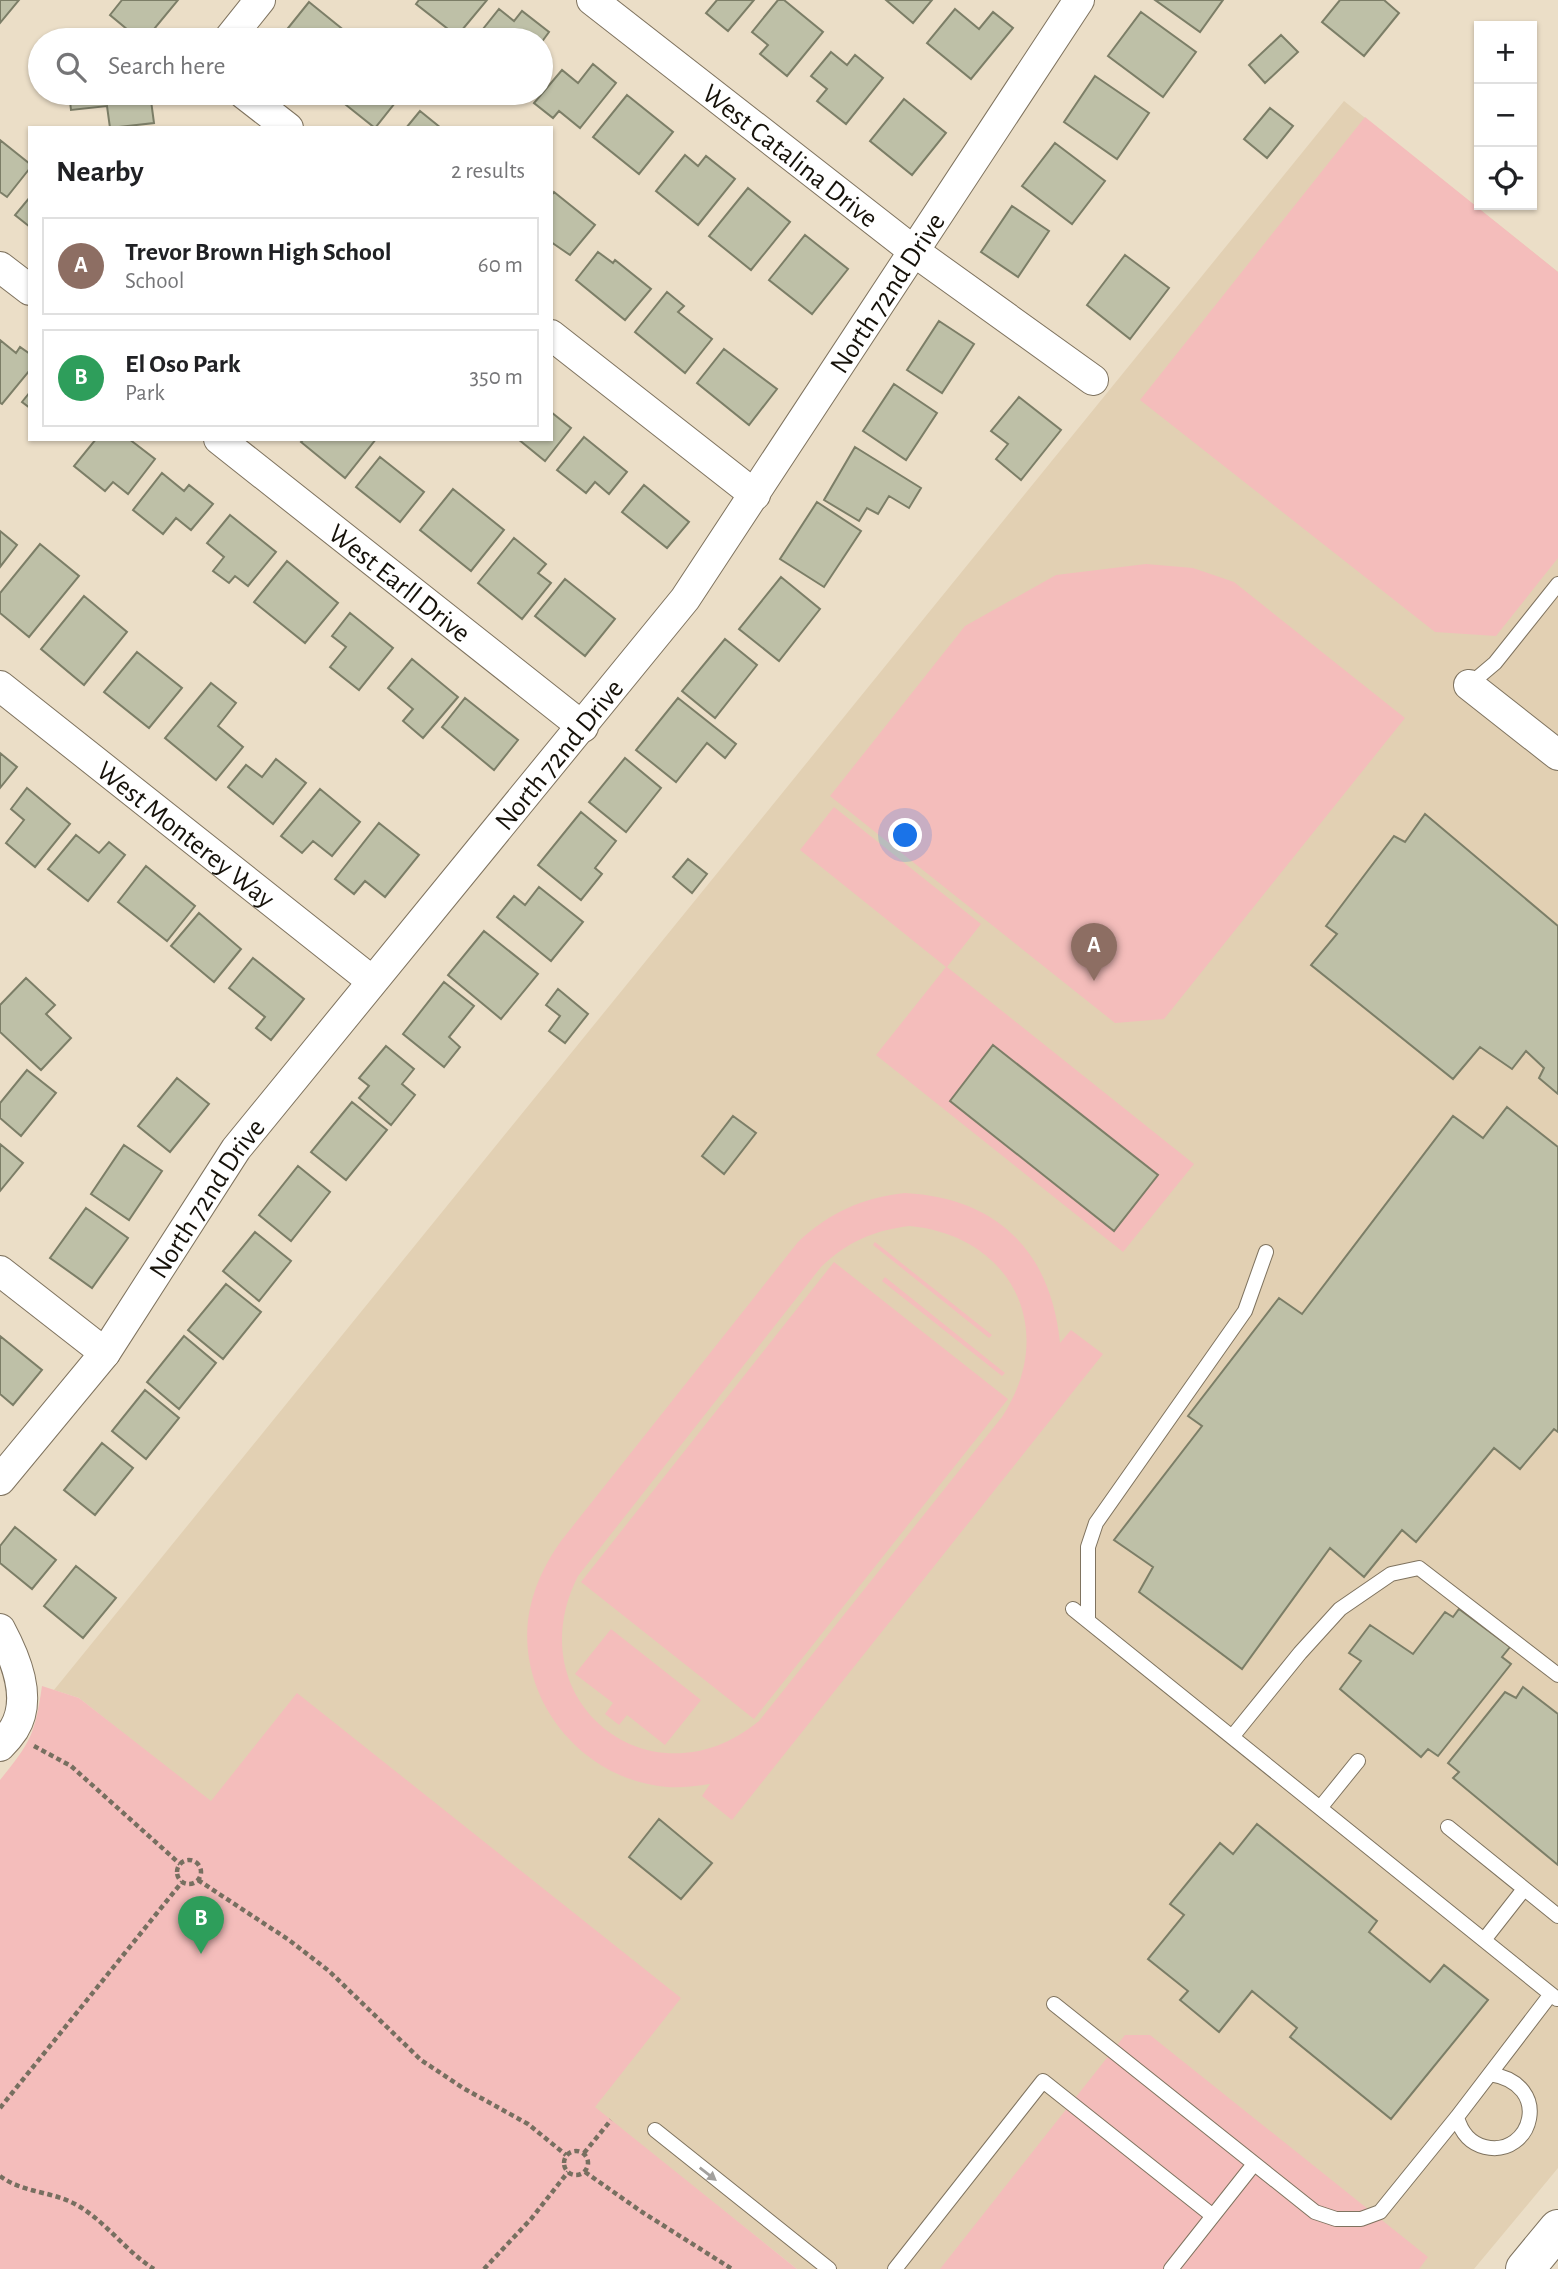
<!DOCTYPE html>
<html lang="en">
<head>
<meta charset="utf-8">
<style>
  body { margin:0; font-family:"Alegreya Sans",sans-serif; background:#f6f6f6; color:#202124 }
  .controls { position:absolute; right:21px; top:21px; display:grid; overflow:hidden; border-radius:0px; box-shadow:0 2px 5px #0004 }
  .controls button { width:63px; height:63px; display:grid; place-items:center; padding:0; border:0; border-bottom:2px solid #e0e0e0; background:#fff; color:#202124; font:35px sans-serif }
  .you { position:absolute; left:906px; top:836px; width:24px; height:24px; margin:-18px; border:5px solid #fff; border-radius:50%; background:#1a73e8; box-shadow:0 0 0 10px #1a73e833 }
  .badge { display:grid; place-items:center; width:46px; height:46px; border-radius:50%; background:#336c86; color:#fff; font-size:23px; font-weight:700 }
  .pin { position:absolute; translate:-50% -58px; filter:drop-shadow(0 2px 4px #0008) }
  .pin::after { content:''; position:absolute; top:37px; width:24px; height:21px; background:inherit; clip-path:polygon(0 0,100% 0,50% 100%) }
  .list { margin:0; padding:0; list-style:none }
  h2 { display:flex; justify-content:space-between; align-items:center; height:91px; margin:0; padding:0 28px; font-size:30px }
  h2 small { font-size:23px; font-weight:400; color:#757577 }
  .list li { display:grid; grid-template-columns:46px 1fr auto; gap:21px; align-items:center; box-sizing:border-box; height:98px; margin:0 14px 14px; padding:0 14px; border:2px solid #e0e0e0; border-radius:0px }
  .list b { display:block; font-size:26px; white-space:nowrap }
  .list p { margin:0; font-size:23px; white-space:nowrap; color:#757577 }
  .list em { font-size:23px; font-style:normal; color:#757577 }
  .icon { flex:none; width:38px; height:38px; fill:none; stroke:currentColor; stroke-width:2; stroke-linecap:round; stroke-linejoin:round }
  .map { position:relative; flex:none; width:1558px; height:2269px; overflow:hidden }
  .search { position:absolute; background:#fff; box-shadow:0 2px 5px #0004; left:28px; top:28px; width:525px; height:77px; display:flex; align-items:center; gap:18px; box-sizing:border-box; padding:0 24px; border-radius:38px; color:#757577; font-size:26px }
  .panel { position:absolute; background:#fff; box-shadow:0 2px 5px #0004; left:28px; top:126px; width:525px; height:315px; border-radius:0px }
  .map>svg:first-child { display:block }
  .built { fill:#e2d0b3 }
  .green { fill:#f4bdbb; fill-rule:evenodd }
  .building { fill:#bec0a7; stroke:#7c7e67; stroke-width:2 }
  .lines { fill:none; stroke-linecap:round; stroke-linejoin:round }
  .service-casing { stroke:#7f735f; stroke-width:16 }
  .minor-casing { stroke:#7f735f; stroke-width:32 }
  .secondary-casing { stroke:#7f735f; stroke-width:40 }
  .path { stroke:#776f60; stroke-width:4.5; stroke-dasharray:5 3.5; stroke-linecap:butt }
  .service { stroke:#fff; stroke-width:14 }
  .minor { stroke:#fff; stroke-width:30 }
  .secondary { stroke:#fff; stroke-width:38 }
  .oneway { fill:#a2a09d }
  .labels { text-anchor:middle; stroke-width:5; stroke-linejoin:round; paint-order:stroke }
  .street-label { font-size:28px; fill:#16120a; stroke:#f8ebd4 }
</style>
</head>
<body>
<div class="map">
<svg width="1558" height="2269" viewBox="0 0 1558 2269">
  <rect width="100%" height="100%" fill="#ebdec7"/>
  <path class="built" d="M1344 101 1558 272V2168L1474 2269H797L79 1698 54 1690Z"/>
  <path class="green" d="M1365 117 1558 272V558L1496 636 1435 632 1140 400Z
    M1146 564 1193 568 1234 582 1405 718 1164 1019 1115 1023 830 796 965 626 1056 575Z
    M834 807 981 924 947 967 1194 1164 1123 1252 876 1055 946 967 800 850Z
    M905 1193C997 1198 1051 1251 1060 1343L1071 1330 1103 1354 732 1820 702 1796 710 1784C696 1786 682 1788 667 1787 584 1780 519 1703 528 1620 532 1590 544 1565 561 1541L798 1242C830 1212 862 1198 905 1193ZM910 1226C1012 1236 1059 1330 1002 1417L759 1721C651 1810 515 1700 578 1576L821 1267C847 1242 874 1230 910 1226Z
    M875 1242 992 1335 989 1338 873 1245Z
    M834 1262 1008 1399 754 1719 581 1582Z
    M885 1277 1005 1373 1002 1376 882 1281Z
    M611 1629 701 1700 665 1745 627 1715 619 1725 605 1714 613 1703 575 1674Z
    M42 1686 79 1698 211 1801 297 1693 681 1998 595 2107 797 2269H0V1780C31 1742 35 1734 42 1686Z
    M1125 2035H1150L1428 2257 1419 2269H940Z"/>
  <path class="building" d="M0 0H19L0 23Z
    M122 0H178L145 40H140L110 15Z
    M419 0H487L457 36 416 4Z
    M717 0H754L728 31 706 13Z
    M778 0H784L823 32 787 76 760 54 768 45 752 32Z
    M886 0H932L913 23Z
    M1155 0H1223L1200 32Z
    M1340 0H1384L1399 13 1364 56 1322 22Z
    M309 2 356 40H283L280 38Z
    M499 9 514 21 522 11 549 32 541 43V40H487L479 34Z
    M955 9 979 29 993 12 1013 28 971 79 927 43Z
    M1141 12 1196 52 1163 97 1108 56Z
    M1281 35 1298 52 1265 83 1249 65Z
    M831 52 847 65 855 55 883 78 846 124 817 101 827 89 811 76Z
    M593 64 616 83 580 128 559 111 553 118 534 103 562 70 578 83Z
    M1095 76 1149 113 1117 159 1064 122Z
    M69 93H150L154 123 110 128 107 106 71 110Z
    M340 93H400L402 94 375 128 336 97Z
    M627 95 673 132 639 174 593 137Z
    M904 99 946 133 912 175 870 141Z
    M1270 108 1293 126 1267 158 1244 139Z
    M420 111 441 128H406Z
    M0 140 30 164V168L7 197 0 192Z
    M1055 143 1105 181 1072 224 1022 186Z
    M685 155 698 166 706 156 735 179 698 225 656 191Z
    M748 188 790 222 751 270 709 236Z
    M554 192 595 225 570 255 551 242V196Z
    M30 197V227L15 215Z
    M1012 206 1049 231 1018 277 981 252Z
    M805 235 848 269 812 314 769 280Z
    M598 252 613 263 615 260 651 289 625 320 576 280Z
    M1125 255 1169 288 1130 339 1087 305Z
    M667 292 684 306 678 312 712 339 685 373 635 332Z
    M939 321 974 344 942 393 907 370Z
    M0 340 16 353 20 347 30 354V370L2 404 0 403Z
    M724 349 777 389 749 425 697 383Z
    M894 384 937 413 906 460 863 431Z
    M30 392V408L22 402Z
    M1019 397 1061 430 1021 480 996 459 1008 444 991 431Z
    M551 412 571 428 545 461 518 439H551Z
    M584 437 627 472 609 494 595 482 586 493 557 470Z
    M96 439H129L155 459 128 494 113 482 105 491 74 466Z
    M304 439H376L345 478 301 442Z
    M855 447 921 488 909 508 889 496 878 514 867 508 859 521 824 500Z
    M380 457 424 492 400 522 356 487Z
    M162 473 184 491 189 485 213 504 191 530 176 518 163 534 133 510Z
    M644 485 689 522 667 548 622 512Z
    M453 489 504 530 471 571 420 530Z
    M817 502 861 531 824 587 780 559Z
    M230 515 276 552 248 586 235 576 229 583 213 571 224 557 207 543Z
    M0 531 17 545 0 567Z
    M514 538 546 564 538 573 551 583 522 619 478 583Z
    M40 544 79 576 29 637 0 613V593Z
    M287 561 338 603 305 643 254 602Z
    M781 577 820 609 779 661 739 629Z
    M565 579 615 619 585 656 535 616Z
    M84 596 127 632 84 685 41 649Z
    M350 613 393 648 359 690 330 667 346 647 332 636Z
    M725 639 757 665 715 718 682 691Z
    M137 652 182 688 149 728 104 692Z
    M412 659 458 697 423 738 403 721 413 709 388 688Z
    M211 683 236 703 218 726 243 747 216 780 165 738Z
    M465 698 518 740 494 770 442 727Z
    M678 698 736 744 725 758 707 743 676 782 636 750Z
    M0 753 17 767 0 788Z
    M625 758 661 788 626 832 589 802Z
    M276 759 306 783 273 824 228 787 246 765 262 777Z
    M27 788 70 824 35 867 6 843 24 820 11 809Z
    M320 789 360 822 332 856 313 841 302 853 281 836Z
    M581 812 616 841 595 868 602 874 581 900 538 865Z
    M1425 814 1558 926V1094L1539 1078 1544 1068 1526 1051 1512 1069 1480 1047 1453 1079 1311 965 1337 934 1326 926 1394 836 1405 842Z
    M379 823 419 855 385 897 365 881 354 894 335 879Z
    M76 835 99 853 109 842 125 855 88 901 48 869Z
    M688 859 707 874 692 893 673 877Z
    M146 866 195 906 167 941 118 902Z
    M539 887 583 922 551 961 497 917 514 896 525 905Z
    M199 913 241 949 214 982 171 946Z
    M484 931 538 974 501 1019 448 975Z
    M253 958 304 999 271 1040 256 1028 265 1017 229 988Z
    M26 978 55 1005 46 1014 71 1038 41 1070 0 1032V1005Z
    M444 982 474 1006 449 1037 460 1047 444 1067 403 1034Z
    M558 989 588 1014 565 1043 549 1031 560 1016 546 1005Z
    M993 1045 1158 1175 1114 1231 950 1101Z
    M386 1046 414 1069 402 1084 415 1095 391 1125 359 1098 369 1086 359 1078Z
    M27 1070 56 1093 21 1136 0 1118V1103Z
    M177 1078 209 1104 170 1152 138 1126Z
    M352 1102 387 1130 346 1180 311 1152Z
    M1507 1107 1558 1147V1432L1554 1429 1520 1469 1494 1448 1416 1542 1402 1530 1364 1577 1330 1548 1242 1669 1139 1592 1153 1567 1114 1540 1202 1426 1188 1416 1279 1298 1302 1314 1453 1116 1483 1138Z
    M733 1116 756 1133 724 1174 702 1156Z
    M0 1144 23 1163 0 1191Z
    M124 1145 162 1171 129 1220 91 1194Z
    M298 1166 330 1192 291 1241 259 1215Z
    M86 1208 128 1238 92 1288 50 1258Z
    M255 1232 291 1261 259 1301 223 1271Z
    M226 1284 261 1312 223 1359 188 1330Z
    M0 1336 42 1370 13 1405 0 1394Z
    M184 1336 216 1363 179 1409 147 1382Z
    M145 1390 179 1418 146 1459 112 1431Z
    M102 1443 133 1468 95 1515 64 1490Z
    M15 1527 56 1560 32 1589 0 1563V1546Z
    M76 1566 116 1598 83 1638 44 1606Z
    M1459 1609 1510 1647 1502 1657 1511 1664 1438 1756 1428 1749 1421 1757 1340 1689 1361 1661 1349 1653 1370 1625 1413 1654 1445 1612 1453 1617Z
    M1523 1687 1558 1714V1865L1453 1778 1459 1772 1448 1763 1505 1692 1516 1698Z
    M659 1819 712 1863 681 1899 629 1857Z
    M1257 1824 1377 1921 1369 1932 1430 1982 1444 1965 1488 2000 1391 2119 1290 2037 1297 2028 1252 1991 1219 2032 1180 2000 1188 1991 1148 1959 1184 1915 1170 1904 1220 1843 1233 1854Z"/>
  <g class="lines">
    <g class="service-casing">
      <path id="service" d="M1469 685 1495 663 1558 584
        M1073 1609 1557 1999
        M1088 1621V1547L1096 1523 1245 1311 1266 1252
        M1232 1737 1300 1653 1340 1609 1391 1574 1419 1568 1558 1675
        M1320 1808 1358 1761
        M1448 1827 1558 1916
        M1484 1940 1524 1889
        M1054 2004 1315 2212 1336 2219H1361L1380 2212 1457 2117 1551 1994
        M1457 2117C1461 2132 1469 2143 1485 2147 1532 2158 1554 2084 1490 2074
        M655 2130 829 2269
        M895 2269 1043 2081 1213 2216
        M1171 2269 1254 2164"/>
    </g>
    <g class="minor-casing">
      <g id="minor">
        <path id="s1" d="M592 0 915 252 1093 380"/>
        <path d="M228 40 260 0"/>
        <path d="M243 93 288 128"/>
        <path d="M0 267 30 290"/>
        <path d="M551 335 755 495"/>
        <path id="s2" d="M219 439 583 727"/>
        <path d="M1469 685 1558 755"/>
        <path id="s3" d="M0 686 372 981"/>
        <path d="M0 1271 105 1353"/>
        <path id="s4" d="M0 1480 105 1353 236 1149 685 599 1079 0"/>
        <path d="M0 1629C15 1657 33 1698 14 1729 10 1735 5 1741 0 1746"/>
      </g>
    </g>
    <g class="secondary-casing">
      <path id="secondary" d="M1525 2269 1558 2229"/>
    </g>
    <path class="path" d="M34 1746 71 1766 180 1864
      M177 1872a12 12 0 1 1 24 0a12 12 0 1 1-24 0Z
      M198 1880 289 1940 329 1971 421 2060 463 2088 528 2124 566 2155
      M0 2108 182 1882
      M564 2163a12 12 0 1 1 24 0a12 12 0 1 1-24 0Z
      M584 2153 611 2120
      M585 2172 642 2212 732 2269
      M0 2176C23 2193 51 2191 75 2204 106 2221 125 2251 154 2269
      M484 2269 531 2219 568 2172"/>
    <use href="#service" class="service"/>
    <use href="#minor" class="minor"/>
    <use href="#secondary" class="secondary"/>
  </g>
  <defs><path id="oneway-solid" d="M-6-.8H1V-3.2L6.5 0L1 3.2V.8H-6Z" transform="scale(1.75)"/></defs>
  <use class="oneway" href="#oneway-solid" transform="translate(708 2174) rotate(38)"/>
  <g class="labels">
    <g class="street-label">
      <text dy="10" stroke="none"><textPath href="#s1" startOffset="252">West Catalina Drive</textPath></text>
      <text dy="10" stroke="none"><textPath href="#s4" startOffset="1484">North 72nd Drive</textPath></text>
      <text dy="10" stroke="none"><textPath href="#s2" startOffset="231">West Earll Drive</textPath></text>
      <text dy="10" stroke="none"><textPath href="#s4" startOffset="917">North 72nd Drive</textPath></text>
      <text dy="10" stroke="none"><textPath href="#s3" startOffset="238">West Monterey Way</textPath></text>
      <text dy="10" stroke="none"><textPath href="#s4" startOffset="350">North 72nd Drive</textPath></text>
    </g>
  </g>
</svg>
<div class="controls">
<button>+</button>
<button>−</button>
<button><svg class="icon" aria-label="locate" viewBox="0 0 24 24"><circle cx="12" cy="12" r="6"/><path d="M12 2v4M12 18v4M2 12h4M18 12h4"/></svg></button>
</div>
<div class="you"></div>
<div class="pin badge" style="left:1094px;top:981px;background:#8d6e63">A</div>
<div class="pin badge" style="left:201px;top:1954px;background:#2e9e5b">B</div>
<div class="search"><svg class="icon" aria-label="search" viewBox="0 0 24 24"><circle cx="10" cy="10" r="6"/><path d="M15 15l6 6"/></svg>Search here</div>
<section class="panel">
<h2>Nearby<small>2 results</small></h2>
<ul class="list">
<li><span class="badge" style="background:#8d6e63">A</span><div><b>Trevor Brown High School</b><p>School</p></div><em>60 m</em></li>
<li><span class="badge" style="background:#2e9e5b">B</span><div><b>El Oso Park</b><p>Park</p></div><em>350 m</em></li>
</ul>
</section>
</div>
</body>
</html>
